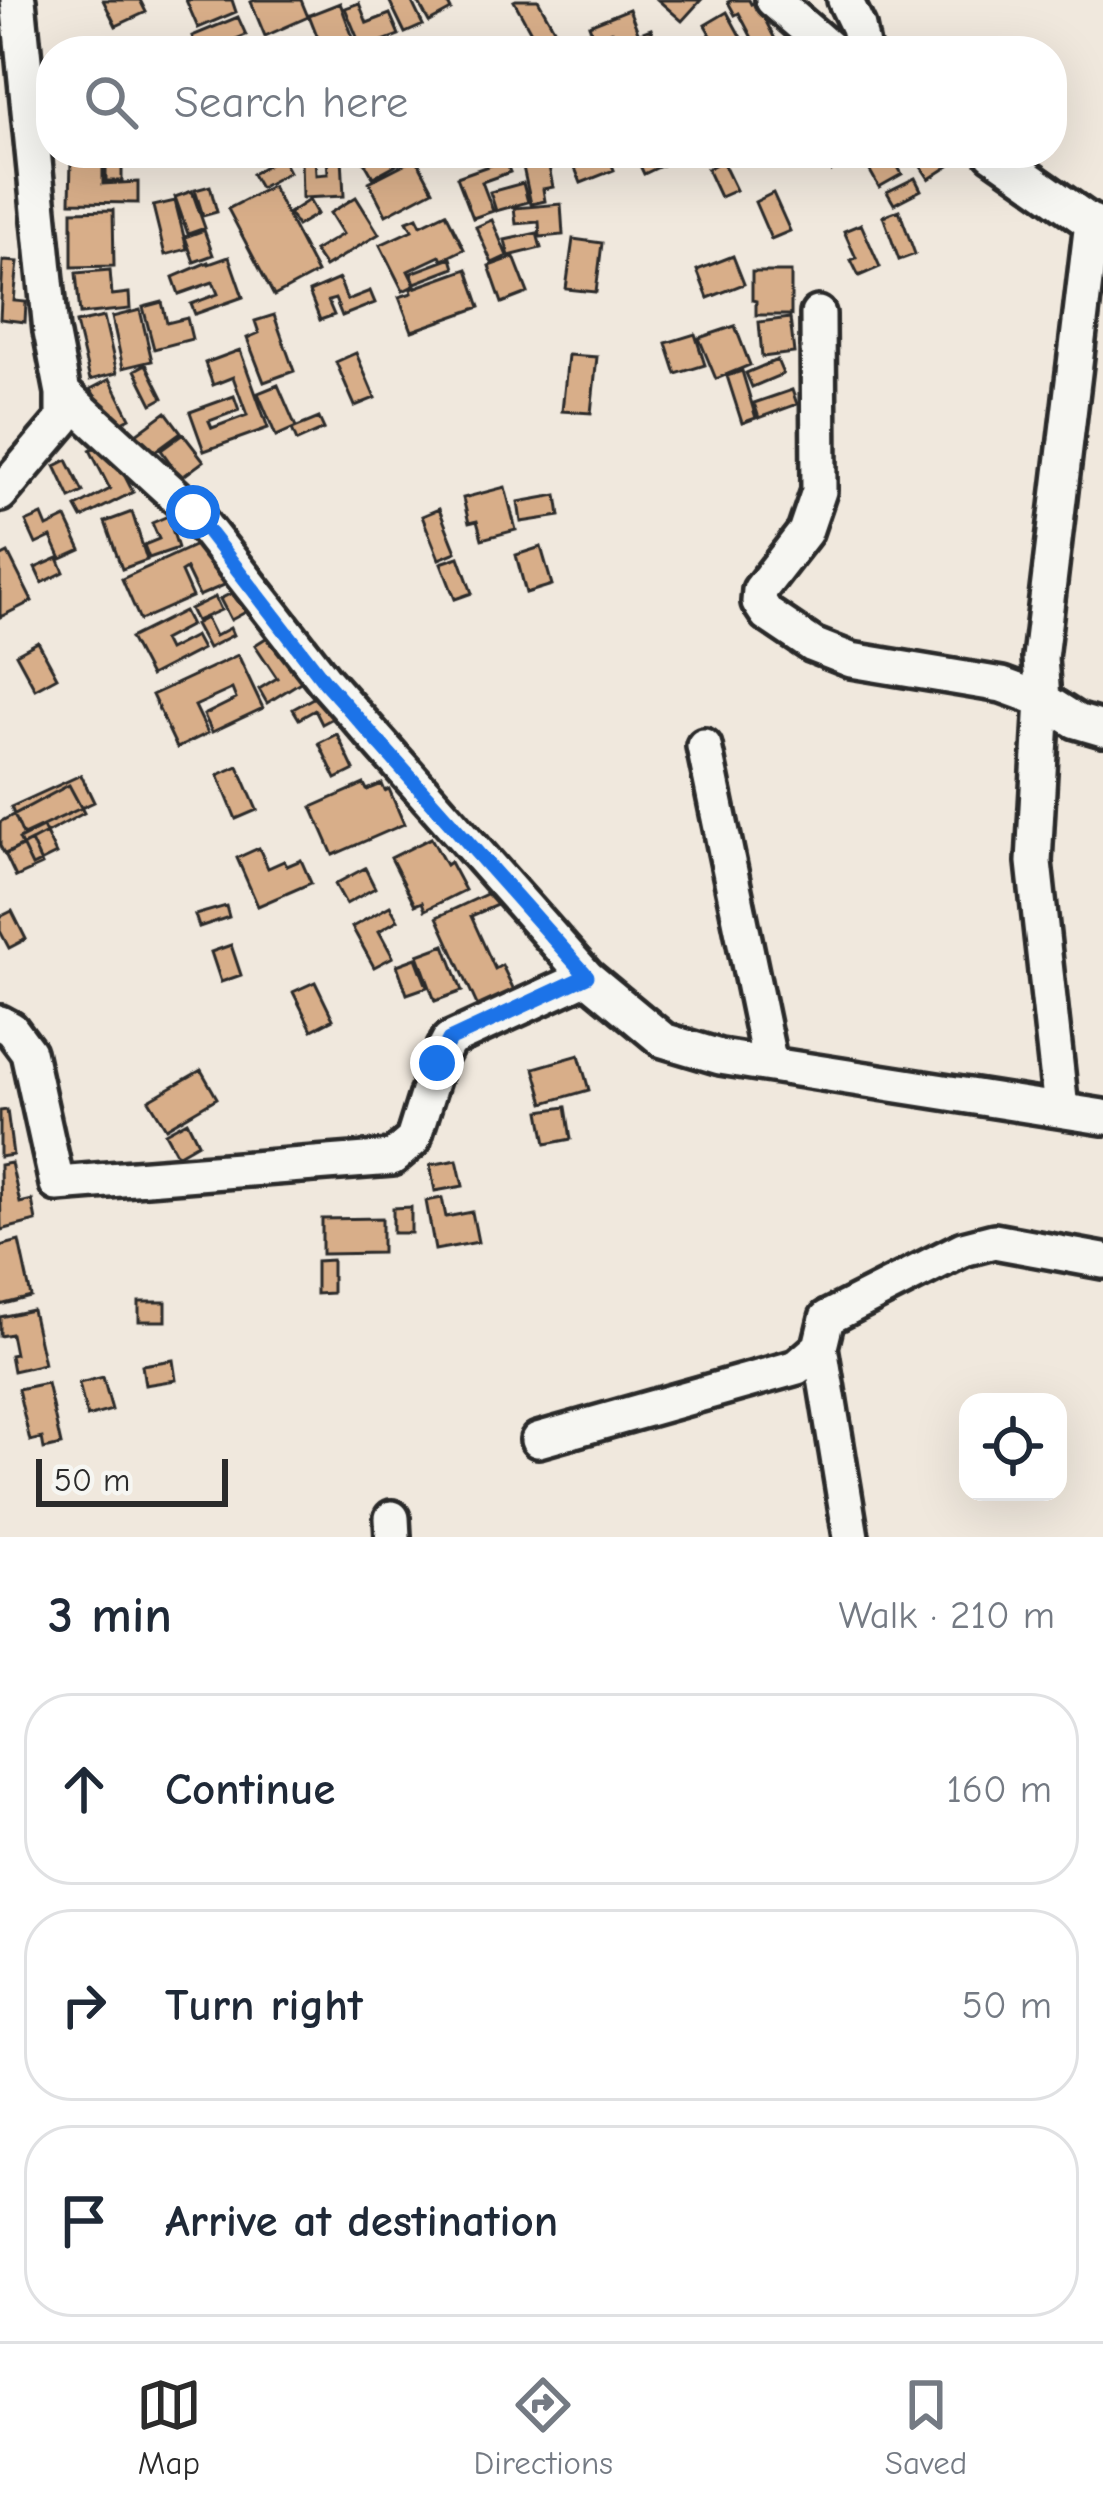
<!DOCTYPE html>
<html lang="en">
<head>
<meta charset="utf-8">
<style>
  body { margin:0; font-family:"Comic Neue",sans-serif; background:#f2f2f3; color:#1f2937 }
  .controls { position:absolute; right:36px; bottom:36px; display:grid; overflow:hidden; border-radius:24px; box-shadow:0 12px 48px #0002 }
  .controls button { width:108px; height:108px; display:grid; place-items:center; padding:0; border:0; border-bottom:3px solid #e0e1e3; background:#fff; color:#1f2937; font:60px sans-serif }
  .scale { position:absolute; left:36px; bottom:30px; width:192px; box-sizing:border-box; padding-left:12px; border:6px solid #2b2b2b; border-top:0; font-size:33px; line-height:42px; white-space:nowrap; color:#2b2b2b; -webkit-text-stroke:9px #f6f6f2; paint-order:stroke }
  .stop { position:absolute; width:36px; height:36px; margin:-27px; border:9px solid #1a73e8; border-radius:50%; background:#fff }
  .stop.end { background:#1a73e8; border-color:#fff; box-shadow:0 3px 12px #0008 }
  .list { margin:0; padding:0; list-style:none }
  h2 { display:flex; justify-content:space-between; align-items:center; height:156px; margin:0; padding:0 48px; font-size:51px }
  h2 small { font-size:39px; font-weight:400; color:#747a83 }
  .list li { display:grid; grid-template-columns:78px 1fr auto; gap:36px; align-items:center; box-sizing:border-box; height:192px; margin:0 24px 24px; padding:0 24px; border:3px solid #e0e1e3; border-radius:48px }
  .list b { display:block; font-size:45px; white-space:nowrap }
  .list em { font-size:39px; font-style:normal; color:#747a83 }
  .icon { flex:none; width:66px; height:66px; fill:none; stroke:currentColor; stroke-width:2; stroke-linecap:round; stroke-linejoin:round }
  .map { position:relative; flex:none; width:1103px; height:1537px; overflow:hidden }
  .search { position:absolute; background:#fff; box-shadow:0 12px 48px #0002; left:36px; right:36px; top:36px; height:132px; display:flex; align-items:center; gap:30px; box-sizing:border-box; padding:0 42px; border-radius:48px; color:#747a83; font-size:45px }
  .sheet { height:804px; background:#fff }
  nav { display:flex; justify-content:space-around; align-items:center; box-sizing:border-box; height:168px; border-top:3px solid #e0e1e3; background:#fff; font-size:33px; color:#747a83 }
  nav a { display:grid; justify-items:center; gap:6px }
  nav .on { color:#2b2b2b }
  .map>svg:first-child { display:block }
  .building { fill:#d8ae89; stroke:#2b2b2b; stroke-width:3 }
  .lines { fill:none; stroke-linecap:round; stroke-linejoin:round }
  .minor-casing { stroke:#2b2b2b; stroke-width:42 }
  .minor { stroke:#f6f6f2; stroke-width:33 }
  .route { stroke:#1a73e8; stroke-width:15 }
</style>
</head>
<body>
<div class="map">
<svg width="1103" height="1537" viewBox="0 0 1103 1537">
  <rect width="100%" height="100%" fill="#f0e8dd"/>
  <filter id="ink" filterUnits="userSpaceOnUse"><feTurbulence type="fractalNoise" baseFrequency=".00833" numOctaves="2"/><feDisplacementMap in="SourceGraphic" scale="24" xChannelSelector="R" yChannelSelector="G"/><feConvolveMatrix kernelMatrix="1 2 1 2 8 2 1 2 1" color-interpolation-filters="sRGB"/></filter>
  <g filter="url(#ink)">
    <path class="building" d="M103 0H140L146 12 116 26Z
      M186 0H232L236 12 198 28Z
      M255 0H301L308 17 265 36 251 2Z
      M389 0H411L423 25 405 33Z
      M417 0H446L451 10 429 22Z
      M516 0H538L557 34 538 45 514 1Z
      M658 0H701L682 21Z
      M732 0H749L751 4 756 2 775 39 750 51 745 42 752 38 739 13 735 15 728 2Z
      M340 3 358 51H323L309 15Z
      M359 3 367 23 390 14 399 35 362 49 345 8Z
      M629 9 638 32 615 41 611 30 614 43 651 29 656 43 637 51H599L589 25Z
      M727 12 745 45 734 51H720L705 25Z
      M238 17 246 35 207 51H198L192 36Z
      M371 153H405L408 158 373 177 362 158Z
      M520 153H535L536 159 547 157 553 187 543 189 545 201 531 204Z
      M569 153H607L614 170 581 183Z
      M634 153H688L644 174Z
      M822 153H857L858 156 832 171Z
      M880 153H890L902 174 879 187 865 162Z
      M912 153H941L949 166 929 179Z
      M122 157V181H106V158Z
      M281 157 289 172 260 188 252 174Z
      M315 157 316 175 328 174 327 157H342L344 196 302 198 301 158Z
      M416 158 433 190 386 215 369 182Z
      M71 160 103 161V184L138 182V203L70 202Z
      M505 160 510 172 482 182 493 211 473 218 457 177Z
      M722 161 736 190 720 197 707 169Z
      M915 178 921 190 894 204 887 192Z
      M523 183 528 202 496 211 490 192Z
      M210 186 217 212 203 216 195 190Z
      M272 186 317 273 274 296 228 209Z
      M192 191 205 228 188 234 175 197Z
      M773 193 790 231 771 239 755 202Z
      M356 197 379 234 325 267 314 251 343 234 330 213Z
      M309 200 317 214 297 226 289 213Z
      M175 201 187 249 165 255 153 206Z
      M561 204 563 235 540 237 539 222 516 224 514 208Z
      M113 210 114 266 72 267V211Z
      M899 210 915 254 899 260 883 216Z
      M446 213 464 249 442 260 440 256 408 271 415 285 403 291 380 245 412 230 407 221 417 217 421 225Z
      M492 220 507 256 492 263 476 227Z
      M861 224 880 267 859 276 851 260 856 258 844 231Z
      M204 230 213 255 194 262 185 237Z
      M537 233 541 248 509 256 505 240Z
      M573 239 602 243 596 292 566 289Z
      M733 256 744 284 708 298 697 270Z
      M229 257 243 297 195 314 191 304 218 294 213 282 179 294 173 277 208 262 209 264Z
      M514 257 528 293 502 303 489 266Z
      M451 258 454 268 415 283 411 273Z
      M3 261 18 262 14 301 26 302 25 322 0 319Z
      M467 269 480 307 412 331 399 297 412 293 411 289Z
      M110 270 112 295 129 293 130 309 80 314 76 273Z
      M752 272H791V315H756V301L752 300Z
      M339 279 347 300 370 291 375 303 342 316 335 299 328 301 334 315 320 320 309 292Z
      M162 302 167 323 187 318 192 339 154 349 143 307Z
      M140 310 152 361 123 368 112 317Z
      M274 315 294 371 264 382 247 338 259 333 255 321Z
      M104 317 117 373 90 380 76 323Z
      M790 318 794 353 762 357 759 322Z
      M735 326 750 365 716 379 699 338Z
      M695 334 705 365 676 374 666 343Z
      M240 350 268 428 204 451 190 412 234 396 239 410 209 421 212 428 247 415 233 377 213 385 205 363Z
      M356 353 375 398 355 406 336 362Z
      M568 355 597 357 591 413 562 411Z
      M777 360 783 374 752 387 746 373Z
      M146 364 163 398 152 404 135 370Z
      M742 371 756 418 742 423 727 376Z
      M110 379 130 418 111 428 91 389Z
      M278 385 296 427 276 436 258 393Z
      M792 390 797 404 759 418 754 403Z
      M166 412 181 432 151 454 136 434Z
      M319 418 324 429 297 441 292 429Z
      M183 434 204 461 181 478 161 450Z
      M107 441 133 492 82 518 76 507 110 489 90 450Z
      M67 460 83 492 70 498 55 466Z
      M505 487 516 530 482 539 477 521 469 523 463 498Z
      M557 495 560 516 521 522 518 502Z
      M439 509 456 552 439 559 422 516Z
      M132 512 147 560 122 569 105 522Z
      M42 515 47 527 66 518 81 550 61 559 51 537 36 544 26 522Z
      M168 516 178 548 149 558 144 545 159 539 152 523Z
      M209 539 229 583 199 596 186 569 181 572 192 597 140 620 122 579Z
      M541 547 552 585 526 593 516 555Z
      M8 553 32 601 0 617V557Z
      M459 557 472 593 455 599 441 563Z
      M58 558 64 572 42 583 35 568Z
      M244 587 255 607 231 620 220 599Z
      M215 597 221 610 196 621 190 609Z
      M184 611 191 625 163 640 168 650 195 636 202 649 150 676 130 638Z
      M206 618 215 636 230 628 233 635 208 648 195 624Z
      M280 629 310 676 267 703 259 689 277 678 255 645Z
      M38 642 57 677 35 689 16 654Z
      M238 655 263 708 212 732 204 715 236 699 232 689 195 706 208 733 177 748 152 695Z
      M324 692 337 716 322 724 315 710 299 719 293 709Z
      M337 734 354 770 336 779 319 743Z
      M238 766 257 810 236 819 218 775Z
      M81 775 94 802 23 835 11 807Z
      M364 784 367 790 382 784 385 791 389 789 404 824 333 855 312 807Z
      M69 785 84 813 5 855 0 846V822Z
      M43 827 56 854 32 866 19 839Z
      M431 838 446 865 450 862 465 890 425 910 422 902 415 905 391 858Z
      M31 841 42 865 16 877 5 854Z
      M259 848 268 868 284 861 287 866 301 860 311 883 258 906 237 858Z
      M365 868 375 888 346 904 335 884Z
      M491 892 497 905 471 916 495 969 502 965 514 990 478 1007 437 917Z
      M226 906 229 917 199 927 195 915Z
      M390 906 398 920 379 931 393 957 374 967 352 927Z
      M12 911 26 939 9 948 0 931V917Z
      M231 945 241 975 221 982 211 952Z
      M445 945 462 991 435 1001 418 955Z
      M416 958 427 987 407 994 397 965Z
      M315 982 333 1019 312 1030 293 992Z
      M579 1055 589 1090 544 1103 534 1068Z
      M201 1070 217 1098 166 1128 149 1100Z
      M566 1107 571 1139 546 1144 540 1111Z
      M7 1110 13 1155 0 1157V1111Z
      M187 1121 198 1143 177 1155 165 1133Z
      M457 1160 463 1186 435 1191 430 1165Z
      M11 1163 20 1203 32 1200 36 1221 1 1230 0 1165Z
      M442 1198 446 1217 472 1212 478 1242 435 1250 426 1201Z
      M411 1207V1233H393V1208Z
      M382 1218V1253L322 1254V1219Z
      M19 1241 31 1297 0 1305V1246Z
      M332 1260V1293L316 1294V1261Z
      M139 1302H166V1321H139Z
      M32 1310 44 1364 13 1371 10 1355 15 1354 11 1334 0 1336V1317Z
      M173 1360 176 1380 145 1385 142 1365Z
      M103 1377 112 1410 87 1417 79 1383Z
      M47 1383 61 1445 44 1449 42 1438 30 1441 18 1389Z"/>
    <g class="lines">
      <g class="minor-casing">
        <path id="minor" d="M773 0 832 51
          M845 0 858 27 863 51
          M992 153 1103 231
          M818 314 819 491 805 532 760 590 759 602 767 614 813 645 851 660 1002 685 1043 700 1076 721 1103 729
          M63 393 193 512 325 681 587 977 663 1040 720 1057 1103 1117
          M0 494 63 420V393L51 331 18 0
          M704 746 770 1064
          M0 1023 11 1029 28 1052 57 1184 392 1158 413 1140 437 1063 449 1040 587 977
          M1061 1109 1034 862 1043 700 1040 658 1092 222
          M820 1347 851 1537
          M538 1440 797 1367 820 1347 827 1318 963 1249 994 1241 1103 1261
          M392 1518 393 1537"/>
      </g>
      <use href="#minor" class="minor"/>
    </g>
  </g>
  <g class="lines" filter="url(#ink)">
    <path class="route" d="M193 512 325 682 587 976 449 1040 437 1063"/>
  </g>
</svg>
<div class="controls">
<button><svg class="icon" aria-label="locate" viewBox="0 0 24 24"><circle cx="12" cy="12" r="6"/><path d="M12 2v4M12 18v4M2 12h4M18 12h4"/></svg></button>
</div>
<div class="scale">50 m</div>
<div class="stop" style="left:193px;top:512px"></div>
<div class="stop end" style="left:437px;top:1063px"></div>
<div class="search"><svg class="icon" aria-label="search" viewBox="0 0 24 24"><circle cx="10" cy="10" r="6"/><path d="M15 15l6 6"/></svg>Search here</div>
</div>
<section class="sheet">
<h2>3 min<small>Walk · 210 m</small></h2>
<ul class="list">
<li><svg class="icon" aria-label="ahead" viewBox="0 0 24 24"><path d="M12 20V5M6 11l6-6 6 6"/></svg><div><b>Continue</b></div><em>160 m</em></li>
<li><svg class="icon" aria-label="right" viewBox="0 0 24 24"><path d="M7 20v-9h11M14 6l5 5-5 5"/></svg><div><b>Turn right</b></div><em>50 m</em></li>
<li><svg class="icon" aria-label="arrive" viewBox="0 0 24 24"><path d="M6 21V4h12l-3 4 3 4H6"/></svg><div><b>Arrive at destination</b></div></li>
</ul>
</section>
<nav>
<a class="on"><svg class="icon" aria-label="map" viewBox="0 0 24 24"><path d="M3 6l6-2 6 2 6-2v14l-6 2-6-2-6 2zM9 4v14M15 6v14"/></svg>Map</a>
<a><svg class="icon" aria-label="directions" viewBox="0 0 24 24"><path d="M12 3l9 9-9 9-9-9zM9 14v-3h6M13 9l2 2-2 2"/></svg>Directions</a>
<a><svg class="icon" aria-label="saved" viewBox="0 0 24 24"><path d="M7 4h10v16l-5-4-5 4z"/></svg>Saved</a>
</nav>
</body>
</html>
